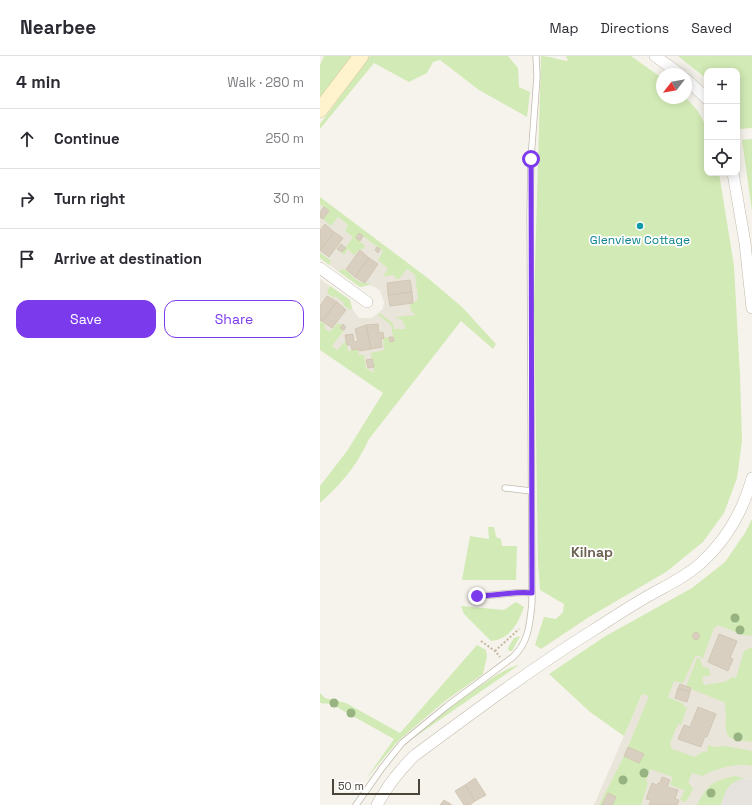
<!DOCTYPE html>
<html lang="en">
<head>
<meta charset="utf-8">
<style>
  body { margin:0; font-family:"Space Grotesk",sans-serif; background:#f2f2f3; color:#2b2b33 }
  .controls { position:absolute; right:12px; top:12px; display:grid; overflow:hidden; border-radius:8px; box-shadow:0 2px 10px #0003 }
  .controls button { width:36px; height:36px; display:grid; place-items:center; padding:0; border:0; border-bottom:1px solid #e1e1e2; background:#fff; color:#2b2b33; font:20px sans-serif }
  .compass { position:absolute; left:336px; top:12px; width:36px; height:36px; border-radius:50%; background:#fff; box-shadow:0 2px 10px #0003; rotate:239deg }
  .scale { position:absolute; left:12px; bottom:10px; width:88px; box-sizing:border-box; padding-left:4px; border:2px solid #4b4439; border-top:0; font-size:11px; line-height:14px; white-space:nowrap; color:#4b4439; -webkit-text-stroke:3px #fff; paint-order:stroke }
  .stop { position:absolute; width:12px; height:12px; margin:-9px; border:3px solid #7c3aed; border-radius:50%; background:#fff }
  .stop.end { background:#7c3aed; border-color:#fff; box-shadow:0 1px 4px #0008 }
  .list { margin:0; padding:0; list-style:none }
  h2 { display:flex; justify-content:space-between; align-items:center; height:52px; margin:0; padding:0 16px; font-size:17px }
  h2 small { font-size:13px; font-weight:400; color:#7c7c81 }
  .list li { display:grid; grid-template-columns:26px 1fr auto; gap:12px; align-items:center; box-sizing:border-box; height:60px; padding:0 16px; border-top:1px solid #e1e1e2 }
  .list b { display:block; font-size:15px; white-space:nowrap }
  .list em { font-size:13px; font-style:normal; color:#7c7c81 }
  .actions { display:flex; gap:8px; padding:12px 16px }
  .actions a { flex:1; padding:9px 0; border:1px solid #7c3aed; border-radius:12px; text-align:center; font-size:14px; color:#7c3aed }
  .actions .main { background:#7c3aed; color:#fff }
  .icon { flex:none; width:22px; height:22px; fill:none; stroke:currentColor; stroke-width:2; stroke-linecap:round; stroke-linejoin:round }
  .map { position:relative; flex:none; width:432px; height:749px; overflow:hidden }
  header { display:flex; align-items:center; gap:24px; box-sizing:border-box; height:56px; padding:0 20px; background:#fff; border-bottom:1px solid #e1e1e2 }
  header strong { font-size:19px }
  nav { display:flex; gap:22px; margin-inline-start:auto; font-size:14px }
  main { display:flex }
  aside { flex:1; background:#fff }
  .map>svg:first-child { display:block }
  .residential { fill:#eae5da }
  .industrial { fill:#e6e2dd }
  .green { fill:#d2eab5 }
  .building { fill:#d8cfc1; stroke:#d3c7b4 }
  .lines { fill:none; stroke-linecap:round; stroke-linejoin:round }
  .lane-casing { stroke:#c2bbae; stroke-width:7 }
  .street-casing { stroke:#c2bbae; stroke-width:12 }
  .secondary-casing { stroke:#d6c79b; stroke-width:16 }
  .path { stroke:#c4b79f; stroke-width:2; stroke-dasharray:2 2; stroke-linecap:butt }
  .lane { stroke:#fff; stroke-width:5.5 }
  .street { stroke:#fff; stroke-width:11 }
  .secondary { stroke:#fff3cd; stroke-width:15 }
  .tree { fill:#97b381 }
  .route { stroke:#7c3aed; stroke-width:5 }
  .culture-dot { fill:#0f9aa8; stroke:#fff; stroke-width:1.5 }
  .labels { text-anchor:middle; stroke-width:3.5; stroke-linejoin:round; paint-order:stroke }
  .culture-label { font-size:12px; fill:#0d838f; stroke:#fff }
  .quarter-label { font-size:14px; font-weight:bold; fill:#6e6250; stroke:#fff }
</style>
</head>
<body>
<header>
<strong>Nearbee</strong>
<nav><a>Map</a><a>Directions</a><a>Saved</a></nav>
</header>
<main>
<aside>
<h2>4 min<small>Walk · 280 m</small></h2>
<ul class="list">
<li><svg class="icon" aria-label="ahead" viewBox="0 0 24 24"><path d="M12 20V5M6 11l6-6 6 6"/></svg><div><b>Continue</b></div><em>250 m</em></li>
<li><svg class="icon" aria-label="right" viewBox="0 0 24 24"><path d="M7 20v-9h11M14 6l5 5-5 5"/></svg><div><b>Turn right</b></div><em>30 m</em></li>
<li><svg class="icon" aria-label="arrive" viewBox="0 0 24 24"><path d="M6 21V4h12l-3 4 3 4H6"/></svg><div><b>Arrive at destination</b></div></li>
</ul>
<div class="actions"><a class="main">Save</a><a>Share</a></div>
</aside>
<div class="map">
<svg width="432" height="749" viewBox="0 0 432 749">
  <rect width="100%" height="100%" fill="#f6f3ec"/>
  <path class="residential" d="M0 148 126 242 54 317 0 282V223L30 244 32 252 39 262H52L63 253 64 246 60 235 55 231 49 229 40 231 0 202Z
    M376 550 432 561V724L424 722 406 734 401 749H274L327 627Z"/>
  <path class="industrial" d="M424 722 432 724V749H401L406 734 413 725Z"/>
  <path class="green" d="M4 0H33L0 44V9Z
    M50 0H188L198 12 199 31 210 36 207 61 159 34 120 4 113 6 107 17 89 26 54 7 0 73V68Z
    M221 0C231 0 238 4 248 5L246 0H311L342 22V42H366C393 68 387 82 387 117H399L414 210 420 319 422 385 417 422 404 457 383 486 346 516 269 561 221 593 215 589 224 561 236 563 243 556 244 548 220 534 218 506 214 247Z
    M358 0H432V72L419 73 417 69V15H387V23Z
    M432 83V155L422 84Z
    M0 141 109 223 142 251 176 288 173 293 141 265 49 383C36 411 22 427 0 447V430L27 395 63 337 0 294V265L6 269 4 272 10 276 18 267 22 269 20 272 24 274 12 290 18 294 26 284 28 295 38 293 39 299H44L46 312 54 317 51 297 64 294 63 282 69 281 70 286 74 285 71 269 58 259 59 257 73 267 74 273H86L82 264 75 261 96 259 91 255 90 248 97 245 98 242 95 219 87 213 79 223H76L74 219 63 220 68 213 58 204 63 195 40 178 36 182 45 190 44 193H40L34 199 28 193 24 199 22 197 33 181 25 175 28 169 18 161 11 170 3 163 9 155 0 148Z
    M0 197 11 205 9 209 0 202Z
    M25 213C32 219 37 229 49 227V229L40 231 18 215Z
    M10 230 30 244 32 252 30 254 23 249 24 247 15 240 14 242 7 237Z
    M432 463V580L423 579 398 569 394 572 383 602 376 599 363 627 354 625 348 641 364 648 363 650 367 652 361 669 358 668 350 687 352 693 375 701 384 695 387 697 388 689 395 691 405 690 432 695V710C417 706 396 713 382 720L372 717 368 726 373 733 366 746 360 744 365 734 350 729 353 721 330 713 326 725 328 727 321 749H292L296 741 288 737 282 749H279L304 700 319 707 324 698 308 691 329 640 322 638 304 680 270 656 229 618 284 581 372 532 405 506 425 477Z
    M168 471H174L176 481 181 483 182 490H197L196 524H142L150 480 169 483Z
    M196 546 204 551C198 568 190 583 171 585L144 558 141 550 184 554Z
    M200 580 192 595H189L188 592 194 582Z
    M157 589 166 594 167 600 163 618 125 645 78 685 46 723 74 683 11 648 0 647V637L5 642 26 647 80 677Z
    M432 591V686C409 682 404 685 406 660 406 655 404 652 406 647L366 631 377 602H379L383 611 388 612 391 619 382 621 384 629 404 626 413 621 416 622 424 595Z
    M199 609 92 683C111 666 177 613 199 609Z
    M415 720 424 722C408 727 406 733 401 749H377C388 728 392 725 415 720Z"/>
  <path class="building" d="M4 151 9 155 3 163 0 161V156Z
    M5 168 14 176 0 194V174Z
    M14 176 23 182 9 201 0 194Z
    M39 177 43 180 40 185 36 182Z
    M21 188 26 192 22 196 17 193Z
    M57 191 60 193 58 197 55 194Z
    M40 194 49 202 35 221 26 213Z
    M49 202 58 208 45 227 35 221Z
    M90 224 92 236 68 239 67 227Z
    M92 236 93 247 70 250 68 239Z
    M7 240 17 246 2 265 0 264V250Z
    M17 246 26 254 12 272 2 265Z
    M23 268 26 271 24 274 20 272Z
    M58 268 59 277 63 276 64 282 61 283 62 291 51 293 46 269Z
    M46 269 51 293 39 295V293L32 294 31 289H27L25 279 33 278 34 286 38 285 35 273Z
    M69 281H73L74 285 70 286Z
    M52 303 54 311 48 312 46 304Z
    M372.5 580a3.5 3.5 0 1 1 7 0a3.5 3.5 0 1 1-7 0Z
    M399 578 417 585 410 602 413 603 408 615 388 606Z
    M360 628 371 632 370 636 358 632Z
    M358 632 370 636 367 646 355 642Z
    M378 651 396 658 387 681 385 680 381 691 358 683 364 669 370 671Z
    M308 691 324 698 319 707 304 700Z
    M342 721 350 724 347 731 358 734 355 743 359 744 357 749H329L331 744 326 743 332 727 337 729 338 727H340Z
    M155 722 166 739 155 745 145 729Z
    M145 729 155 745 150 749H144L135 735Z
    M288 737 296 741 292 749H282Z
    M124 744 132 749H120Z"/>
  <g class="lines">
    <g class="lane-casing">
      <path id="lane" d="M185 432 211 435
        M157 540C175 540 193 535 212 537
        M36 749 62 712 82 687 127 650 193 601C209 586 210 567 212 546L210 158 211 103 217 20 216 0"/>
    </g>
    <g class="street-casing">
      <path id="street" d="M335 0 360 18
        M366 23 387 43
        M413 117 425 187 432 252
        M0 212 47 246
        M57 749C67 730 79 715 94 700 152 657 211 613 272 575 289 564 306 553 323 543 343 531 365 522 382 506 407 483 423 455 432 422"/>
    </g>
    <g class="secondary-casing">
      <path id="secondary" d="M0 54 41 0"/>
    </g>
    <path class="path" d="M161 585 175 595 180 601
      M175 595 199 573"/>
    <use href="#lane" class="lane"/>
    <use href="#street" class="street"/>
    <use href="#secondary" class="secondary"/>
  </g>
  <g class="tree">
    <circle cx="415" cy="562" r="4.5"/>
    <circle cx="420" cy="574" r="4.5"/>
    <circle cx="14" cy="647" r="4.5"/>
    <circle cx="31" cy="657" r="4.5"/>
    <circle cx="418" cy="681" r="4.5"/>
    <circle cx="324" cy="717" r="4.5"/>
    <circle cx="303" cy="724" r="4.5"/>
    <circle cx="391" cy="737" r="4.5"/>
  </g>
  <g class="lines">
    <path class="route" d="M157 540C175 540 194 535 212 537L211 103"/>
  </g>
  <circle class="culture-dot" cx="320" cy="170" r="4"/>
  <g class="labels">
    <g class="culture-label">
      <text x="320" y="188">Glenview Cottage</text>
    </g>
    <g class="quarter-label">
      <text x="272" y="501">Kilnap</text>
    </g>
  </g>
</svg>
<div class="controls">
<button>+</button>
<button>−</button>
<button><svg class="icon" aria-label="locate" viewBox="0 0 24 24"><circle cx="12" cy="12" r="6"/><path d="M12 2v4M12 18v4M2 12h4M18 12h4"/></svg></button>
</div>
<svg class="compass" viewBox="-18 -18 36 36"><path d="M0-13l5 13h-10z" fill="#e53935"/><path d="M0 13l5-13h-10z" fill="#7c7c81"/></svg>
<div class="scale">50 m</div>
<div class="stop" style="left:211px;top:103px"></div>
<div class="stop end" style="left:157px;top:540px"></div>
</div>
</main>
</body>
</html>
